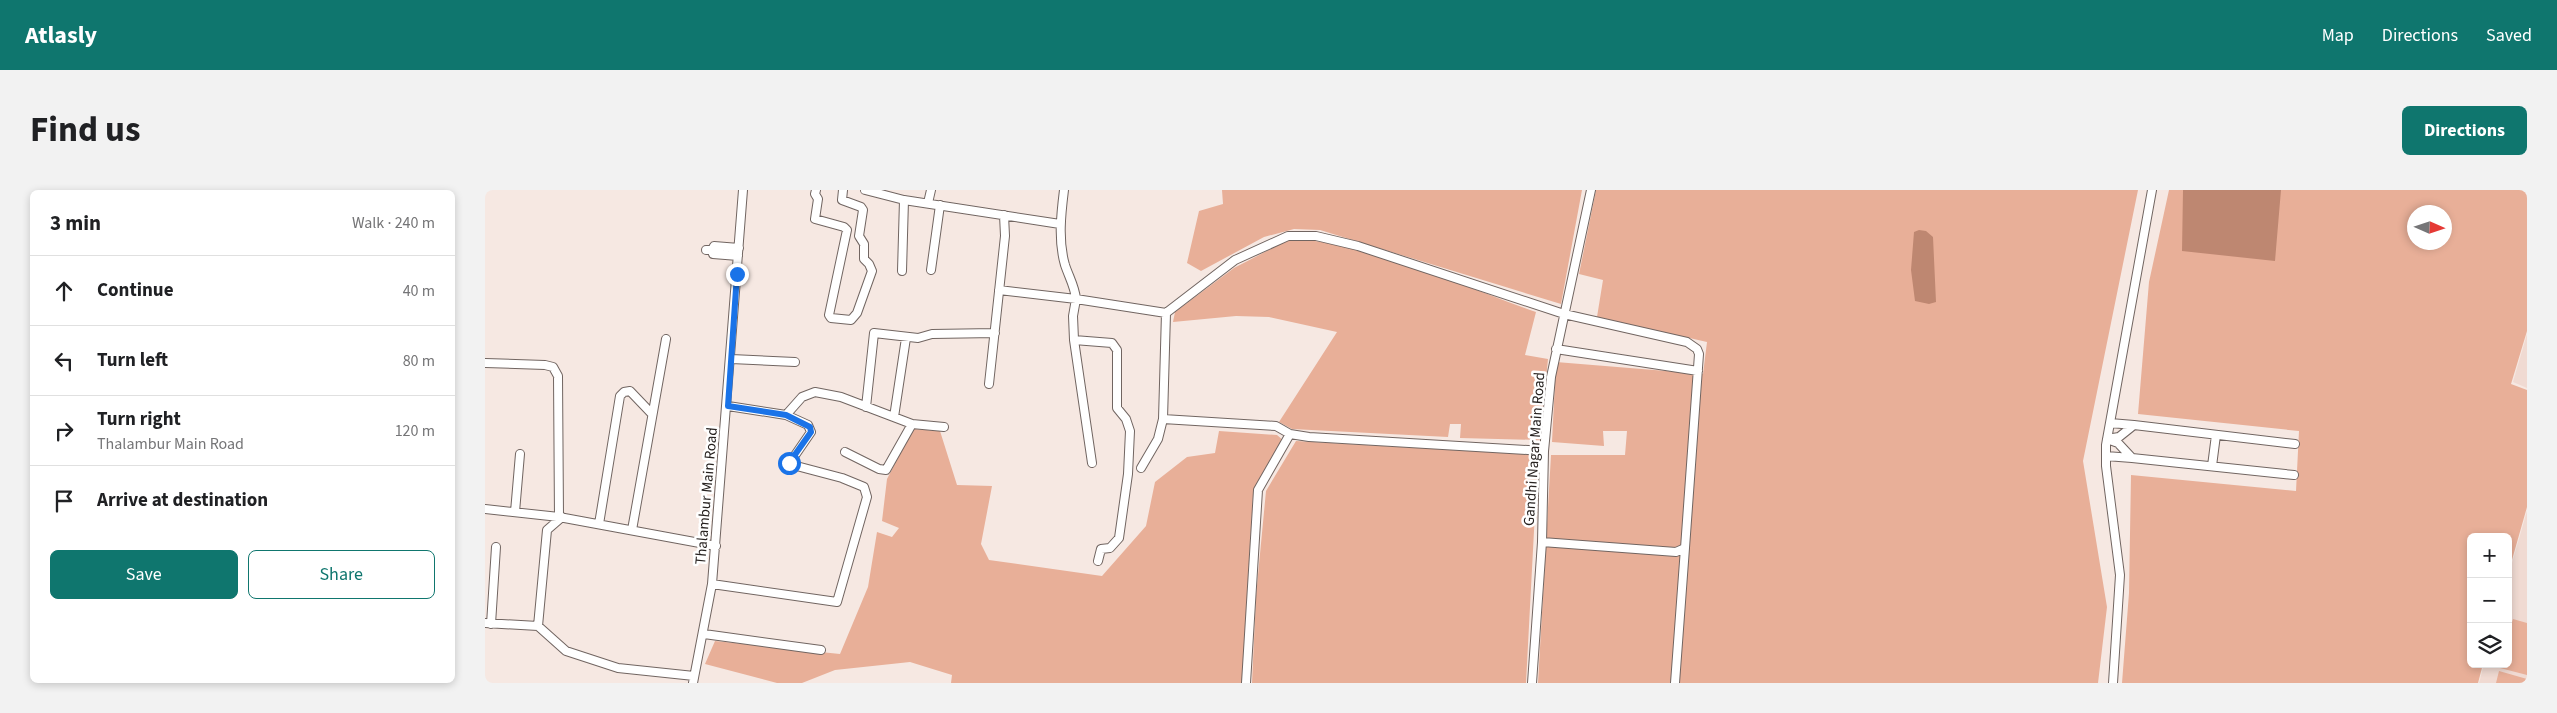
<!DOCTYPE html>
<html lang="en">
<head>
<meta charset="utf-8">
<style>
  body { margin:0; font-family:"Source Sans 3",sans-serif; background:#f2f2f2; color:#202124 }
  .controls { position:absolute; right:15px; bottom:15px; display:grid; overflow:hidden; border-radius:8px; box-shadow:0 2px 8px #0003 }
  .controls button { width:45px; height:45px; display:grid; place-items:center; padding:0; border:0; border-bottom:1px solid #e0e0e0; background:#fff; color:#202124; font:25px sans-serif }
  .compass { position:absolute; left:1922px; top:15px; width:45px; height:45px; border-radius:50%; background:#fff; box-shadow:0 2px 8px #0003; rotate:93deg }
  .stop { position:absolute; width:15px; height:15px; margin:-11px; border:4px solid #1a73e8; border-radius:50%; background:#fff }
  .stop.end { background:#1a73e8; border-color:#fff; box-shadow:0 1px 5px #0008 }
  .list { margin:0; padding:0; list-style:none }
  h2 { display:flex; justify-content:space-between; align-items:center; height:65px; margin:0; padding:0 20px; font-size:21px }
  h2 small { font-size:16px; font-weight:400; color:#757577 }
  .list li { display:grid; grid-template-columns:32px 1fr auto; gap:15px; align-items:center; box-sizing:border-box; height:70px; padding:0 20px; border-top:1px solid #e0e0e0 }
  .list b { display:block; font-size:19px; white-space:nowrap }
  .list p { margin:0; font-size:16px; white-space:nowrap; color:#757577 }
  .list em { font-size:16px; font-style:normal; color:#757577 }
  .actions { display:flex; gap:10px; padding:15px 20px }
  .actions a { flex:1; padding:11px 0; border:1px solid #0f766e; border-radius:8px; text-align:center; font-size:18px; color:#0f766e }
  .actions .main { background:#0f766e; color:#fff }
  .icon { flex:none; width:28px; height:28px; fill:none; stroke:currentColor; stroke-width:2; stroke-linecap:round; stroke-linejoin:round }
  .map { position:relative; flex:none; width:2042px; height:493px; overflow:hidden; border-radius:8px }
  header { display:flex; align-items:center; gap:30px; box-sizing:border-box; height:70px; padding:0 25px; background:#0f766e; color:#fff }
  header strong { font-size:24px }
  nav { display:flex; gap:28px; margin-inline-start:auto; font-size:18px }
  .intro { display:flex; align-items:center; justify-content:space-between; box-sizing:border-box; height:120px; padding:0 30px }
  h1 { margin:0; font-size:35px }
  .button { padding:12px 22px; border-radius:8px; background:#0f766e; color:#fff; font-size:18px; font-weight:700 }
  main { display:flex; gap:30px; padding:0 30px }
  aside { flex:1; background:#fff; border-radius:8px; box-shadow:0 2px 8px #0003 }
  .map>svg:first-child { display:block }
  .built { fill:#f0dad2 }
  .green { fill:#e8af98; fill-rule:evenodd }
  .water { fill:#be8771 }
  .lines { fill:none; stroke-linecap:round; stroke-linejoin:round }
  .minor-casing { stroke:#716561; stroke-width:10 }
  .minor { stroke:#fff; stroke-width:8 }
  .route { stroke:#1a73e8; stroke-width:6 }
  .labels { text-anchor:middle; stroke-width:5; stroke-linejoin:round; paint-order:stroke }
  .street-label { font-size:15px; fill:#26211f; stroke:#fff }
</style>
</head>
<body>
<header>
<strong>Atlasly</strong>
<nav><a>Map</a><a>Directions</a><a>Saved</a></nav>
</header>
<div class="intro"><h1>Find us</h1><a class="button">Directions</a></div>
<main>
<aside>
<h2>3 min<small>Walk · 240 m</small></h2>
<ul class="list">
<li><svg class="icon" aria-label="ahead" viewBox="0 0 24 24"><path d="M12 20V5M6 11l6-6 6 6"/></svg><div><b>Continue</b></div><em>40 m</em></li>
<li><svg class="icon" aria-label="left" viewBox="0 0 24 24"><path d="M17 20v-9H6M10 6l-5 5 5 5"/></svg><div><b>Turn left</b></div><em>80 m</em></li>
<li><svg class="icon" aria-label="right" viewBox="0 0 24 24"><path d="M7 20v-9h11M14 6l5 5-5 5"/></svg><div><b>Turn right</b><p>Thalambur Main Road</p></div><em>120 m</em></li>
<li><svg class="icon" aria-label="arrive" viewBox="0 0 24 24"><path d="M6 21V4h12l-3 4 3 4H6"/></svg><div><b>Arrive at destination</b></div></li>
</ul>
<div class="actions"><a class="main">Save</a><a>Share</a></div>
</aside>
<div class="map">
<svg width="2042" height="493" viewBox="0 0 2042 493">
  <rect width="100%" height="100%" fill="#f6e8e2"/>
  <path class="built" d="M2042 144V198L2028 192Z
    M2042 321V493H1994L1999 474H2023V387Z"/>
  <path class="green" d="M737 0H1097L1076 114 835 40 809 39 779 47 716 81 702 73 714 21 738 14Z
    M1111 0H1653L1598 271 1622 417 1613 493H1053L1066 265H1140L1142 241H1118L1119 256 1067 252 1071 172 1218 184 1222 152 1112 127 1118 90 1094 84Z
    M1684 0H2042V141L2026 194 2042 200V317L2023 384V347H1986V474H1998L1993 493H1637L1644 403 1646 285 1811 301 1814 241 1653 224 1664 92ZM1930 22H1960V52H1930Z
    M807 48C888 55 974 95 1051 122L1040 165 1063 169 1055 250 975 248 976 234H965L963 247 807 239 794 232 852 142 784 127 751 126 688 132 690 122 749 78Z
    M428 239 455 241 472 295 507 296 496 354 504 370 617 386 661 336 670 292 702 267 730 263 734 241 792 245 799 251 768 305 757 493H466L467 485 425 472 350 480 317 493H292L220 474 230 451 355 464 383 397 392 342 407 347 414 338 397 331 402 289Z
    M811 251 1053 265 1041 493H767L771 406 781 301Z
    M2028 429 2042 433V485L2015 478 2016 474H2023V445Z
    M2014 481 2042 489V493H2011Z"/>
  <path class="water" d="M1698 0H1796L1790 71 1697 61Z
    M1434 40 1441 41 1448 47 1451 112 1444 114 1430 111 1426 80 1429 42Z"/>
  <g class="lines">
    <g class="minor-casing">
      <path id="minor" d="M331 0 330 4 333 9 330 29 359 37 362 40 344 125 346 128 366 130 372 123 387 81 384 74 379 69V54L374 46 378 20 376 17 357 10 358 0
        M380 0 419 10 575 34
        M579 0C576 24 573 51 580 75 584 87 590 97 591 109L681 123 678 229 673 249 656 278
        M443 13 446 0
        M221 60H227L228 64 253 66
        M227 60 229 56 254 58
        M446 80 455 15
        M417 81 419 10
        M514 100 591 109 588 126 589 150 607 273
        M681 123 750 70 803 46H831L873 56 1079 124 1202 152 1212 159 1214 164 1200 358 1191 362 1057 352
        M589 150 627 153 632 160V218L641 229 645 241 643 284 634 348 625 358 616 359 613 371
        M1071 159 1213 181
        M246 169 310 172
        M0 173 60 175 68 177 73 186 74 327
        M504 194 520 46 519 25
        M381 217 389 143 433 148 447 144 510 143
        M301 225 317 207 330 202 356 207 427 234 459 237
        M409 227 421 148
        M678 229 791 236 805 244 824 247 1059 261
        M1649 235 1810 254
        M360 262 394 279 401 280 427 234
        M1621 266 1647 268 1633 253 1622 249 1634 247 1649 235 1625 233
        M1647 268 1809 285
        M1727 276 1731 245
        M0 319 74 327 231 356
        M30 322 35 264
        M114 334 135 206 139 202 145 201 167 224
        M147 340 181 149
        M227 394 352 412 382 307 379 297 357 288 304 274 326 242 323 235 301 225 243 216
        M0 433 53 436 81 461 133 478 209 486
        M6 434 11 357
        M53 436 62 340 77 327
        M219 444 336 460
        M208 493 227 394 258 0
        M761 493 773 300 805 244
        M1047 493 1057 352 1059 261 1066 187 1106 0
        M1190 493 1200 358
        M1628 493 1635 385 1621 276V255L1667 0"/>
    </g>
    <use href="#minor" class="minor"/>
  </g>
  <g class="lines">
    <path class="route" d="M252 84 243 216 301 225 325 237 326 242 304 273"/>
  </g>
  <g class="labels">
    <g class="street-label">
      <text transform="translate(1049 259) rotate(-86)" y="5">Gandhi Nagar Main Road</text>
      <text transform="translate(221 306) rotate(-85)" y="5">Thalambur Main Road</text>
    </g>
  </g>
</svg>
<div class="controls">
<button>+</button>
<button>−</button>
<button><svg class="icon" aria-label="layers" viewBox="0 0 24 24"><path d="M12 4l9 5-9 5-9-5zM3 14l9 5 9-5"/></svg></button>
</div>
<svg class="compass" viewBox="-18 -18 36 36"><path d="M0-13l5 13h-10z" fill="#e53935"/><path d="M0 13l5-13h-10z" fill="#757577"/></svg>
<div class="stop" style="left:304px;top:273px"></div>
<div class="stop end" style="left:252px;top:84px"></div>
</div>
</main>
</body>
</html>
